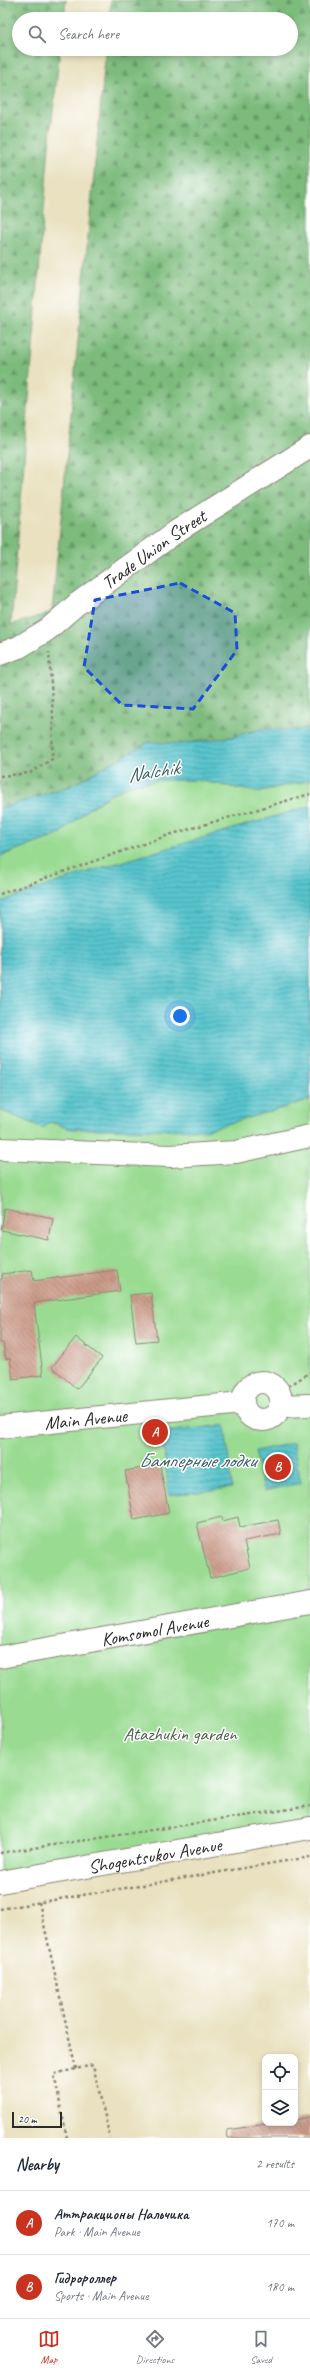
<!DOCTYPE html>
<html lang="en">
<head>
<meta charset="utf-8">
<style>
  body { margin:0; font-family:Caveat,sans-serif; background:#f2f2f3; color:#1f2937 }
  .controls { position:absolute; right:12px; bottom:12px; display:grid; overflow:hidden; border-radius:8px; box-shadow:0 2px 6px #0003 }
  .controls button { width:36px; height:36px; display:grid; place-items:center; padding:0; border:0; border-bottom:1px solid #e0e1e3; background:#fff; color:#1f2937; font:20px sans-serif }
  .scale { position:absolute; left:12px; bottom:10px; width:50px; box-sizing:border-box; padding-left:4px; border:2px solid #2b2b2b; border-top:0; font-size:11px; line-height:14px; white-space:nowrap; color:#2b2b2b; -webkit-text-stroke:3px #fff; paint-order:stroke }
  .you { position:absolute; left:180px; top:1016px; width:14px; height:14px; margin:-10px; border:3px solid #fff; border-radius:50%; background:#1a73e8; box-shadow:0 0 0 6px #1a73e833 }
  .badge { display:grid; place-items:center; width:26px; height:26px; border-radius:50%; background:#c8321e; color:#fff; font-size:13px; font-weight:700 }
  .pin { position:absolute; translate:-50% -50%; border:2px solid #fff; box-shadow:0 1px 4px #0006 }
  .list { margin:0; padding:0; list-style:none }
  h2 { display:flex; justify-content:space-between; align-items:center; height:52px; margin:0; padding:0 16px; font-size:17px }
  h2 small { font-size:13px; font-weight:400; color:#747a83 }
  .list li { display:grid; grid-template-columns:26px 1fr auto; gap:12px; align-items:center; box-sizing:border-box; height:64px; padding:0 16px; border-top:1px solid #e0e1e3 }
  .list b { display:block; font-size:15px; white-space:nowrap }
  .list p { margin:0; font-size:13px; white-space:nowrap; color:#747a83 }
  .list em { font-size:13px; font-style:normal; color:#747a83 }
  .icon { flex:none; width:22px; height:22px; fill:none; stroke:currentColor; stroke-width:2; stroke-linecap:round; stroke-linejoin:round }
  .map { position:relative; flex:none; width:310px; height:2138px; overflow:hidden }
  .search { position:absolute; background:#fff; box-shadow:0 2px 6px #0003; left:12px; right:12px; top:12px; height:44px; display:flex; align-items:center; gap:10px; box-sizing:border-box; padding:0 14px; border-radius:22px; color:#747a83; font-size:15px }
  .sheet { height:180px; background:#fff }
  nav { display:flex; justify-content:space-around; align-items:center; box-sizing:border-box; height:56px; border-top:1px solid #e0e1e3; background:#fff; font-size:11px; color:#747a83 }
  nav a { display:grid; justify-items:center; gap:2px }
  nav .on { color:#c8321e }
  .map>svg:first-child { display:block }
  .forest { fill:url(#forest-firs); stroke:#537354 }
  .park { fill:#9adb92; stroke:#62835e }
  .water { fill:url(#water-rules); stroke:#42787c }
  .building { fill:url(#building-back-hatch) }
  .lines { fill:none; stroke-linecap:round; stroke-linejoin:round }
  .minor-casing { stroke:#8a8675; stroke-width:24 }
  .path { stroke:#8a8675; stroke-width:2.5; stroke-dasharray:3 3; stroke-linecap:butt }
  .minor { stroke:#fff; stroke-width:22 }
  .marked { fill:#1d4ed8; fill-opacity:0.2; stroke:#1d4ed8; stroke-width:3; stroke-dasharray:8 5; stroke-linejoin:round }
  .labels { text-anchor:middle; stroke-width:3; stroke-linejoin:round; paint-order:stroke }
  .street-label { font-size:19px; fill:#2b2b2b; stroke:#fff }
  .park-label { font-size:19px; fill:#4c604a; stroke:#fff }
  .water-label { font-size:20px; font-style:italic; fill:#3b6164; stroke:#fff }
</style>
</head>
<body>
<div class="map">
<svg width="310" height="2138" viewBox="0 0 310 2138">
  <defs>
    <pattern id="forest-firs" width="22" height="20" patternUnits="userSpaceOnUse"><rect width="22" height="20" fill="#7bbb7c"/><path d="M5 1l3.5 6h-7zM16 11l3.5 6h-7z" fill="#659866"/></pattern>
    <pattern id="water-rules" width="6" height="5" patternUnits="userSpaceOnUse"><rect width="6" height="5" fill="#58c5cd"/><path d="M0 2.5h6" fill="none" stroke="#49a0a7"/></pattern>
    <pattern id="building-back-hatch" width="6" height="6" patternUnits="userSpaceOnUse"><rect width="6" height="6" fill="#cb9a87"/><path d="M-1 5l2 2M0 0l6 6M5-1l2 2" fill="none" stroke="#a57e6f"/></pattern>
  </defs>
  <rect width="100%" height="100%" fill="#fff"/>
  <filter id="ink" filterUnits="userSpaceOnUse"><feTurbulence type="fractalNoise" baseFrequency=".025" numOctaves="2"/><feDisplacementMap in="SourceGraphic" scale="8" xChannelSelector="R" yChannelSelector="G"/><feConvolveMatrix kernelMatrix="1 2 1 2 8 2 1 2 1" color-interpolation-filters="sRGB"/></filter>
  <filter id="wash" filterUnits="userSpaceOnUse"><feTurbulence type="fractalNoise" baseFrequency=".012" numOctaves="4" result="noise"/><feDisplacementMap in="SourceGraphic" scale="16" xChannelSelector="R" yChannelSelector="G"/><feGaussianBlur stdDeviation="0.9" result="paint"/><feColorMatrix in="noise" values="0 0 0 0 0 0 0 0 0 0 0 0 0 0 0 0 0 1.4 0 .05"/><feComposite in="paint" operator="in"/></filter>
  <g filter="url(#wash)">
    <rect width="100%" height="100%" fill="#e9e1bf"/>
    <path class="forest" d="M0 0H66L64 19H19V49H60L49 146 11 625 52 612 106 49H291V19H109L111 0H310V728L299 730 261 729 231 737 181 744 149 742 70 786 0 809Z"/>
    <path class="park" d="M159 780H198L256 792 310 780V1828L0 1882V856L59 835 87 810 108 796 130 785Z"/>
    <path class="water" d="M310 728V780L256 792 198 780H159L130 785 108 796 87 810 59 835 0 856V809L70 786 149 742 181 744 231 737 261 729 299 730Z
      M310 806V1100L206 1130 71 1129 50 1122 43 1128 0 1110V902L87 872Z
      M225 1425 232 1488 169 1495 162 1432Z
      M293 1443 301 1483 264 1491 255 1451Z"/>
    <g id="blocks">
      <path class="building" d="M5 1208 53 1218 49 1240 1 1230Z
        M32 1270 34 1281 117 1270 120 1291 34 1303 43 1375 13 1379 10 1358 6 1359 3 1343H0V1280L2 1279V1274Z
        M151 1293 157 1340 136 1342 130 1295Z
        M76 1337 102 1358 77 1389 52 1367Z
        M160 1465 169 1513 134 1520 125 1471Z
        M222 1517 223 1521 238 1517 240 1527 278 1520 281 1534 244 1541 250 1568 210 1578 197 1523Z
        M310 2117V2138H228L227 2130 274 2123H295V2120Z"/>
    </g>
  </g>
  <g filter="url(#ink)">
    <use href="#blocks" fill-opacity="0" stroke="#8a8675" stroke-width="1"/>
    <g class="lines">
      <g class="minor-casing">
        <g id="minor">
          <path id="s1" d="M0 654 19 647 47 630 77 604 177 531 310 447"/>
          <path d="M0 1149 170 1156 236 1152 310 1136"/>
          <circle cx="262" cy="1401" r="19"/>
          <path d="M280 1406 310 1405"/>
          <path id="s2" d="M0 1427 242 1403"/>
          <path id="s3" d="M0 1657 310 1602"/>
          <path id="s4" d="M0 1882 310 1828"/>
        </g>
      </g>
      <path class="path" d="M0 776 30 773 52 759 53 716 49 652
        M0 894 172 834 310 794
        M289 1386 310 1372
        M0 1853 310 1806
        M39 1902 76 2069
        M0 1909 310 1857
        M67 2138 54 2074 93 2065 110 2138"/>
      <use href="#minor" class="minor"/>
    </g>
  </g>
  <path class="marked" d="M180 583 235 613 237 650 193 709 122 705 84 667 95 600Z"/>
  <g class="labels">
    <g class="street-label">
      <text dy="7" stroke="none"><textPath href="#s1" startOffset="187">Trade Union Street</textPath></text>
      <text dy="7" stroke="none"><textPath href="#s2" startOffset="86">Main Avenue</textPath></text>
      <text dy="7" stroke="none"><textPath href="#s3" startOffset="157">Komsomol Avenue</textPath></text>
      <text dy="7" stroke="none"><textPath href="#s4" startOffset="157">Shogentsukov Avenue</textPath></text>
    </g>
    <g class="park-label">
      <text x="180" y="1740">Atazhukin garden</text>
    </g>
    <g class="water-label">
      <text transform="translate(153 771) rotate(-9)" y="7">Nalchik</text>
      <text x="197" y="1467">Бамперные лодки</text>
    </g>
  </g>
</svg>
<div class="controls">
<button><svg class="icon" aria-label="locate" viewBox="0 0 24 24"><circle cx="12" cy="12" r="6"/><path d="M12 2v4M12 18v4M2 12h4M18 12h4"/></svg></button>
<button><svg class="icon" aria-label="layers" viewBox="0 0 24 24"><path d="M12 4l9 5-9 5-9-5zM3 14l9 5 9-5"/></svg></button>
</div>
<div class="scale">20 m</div>
<div class="you"></div>
<div class="pin badge" style="left:155px;top:1432px">A</div>
<div class="pin badge" style="left:278px;top:1467px">B</div>
<div class="search"><svg class="icon" aria-label="search" viewBox="0 0 24 24"><circle cx="10" cy="10" r="6"/><path d="M15 15l6 6"/></svg>Search here</div>
</div>
<section class="sheet">
<h2>Nearby<small>2 results</small></h2>
<ul class="list">
<li><span class="badge">A</span><div><b>Аттракционы Нальчика</b><p>Park · Main Avenue</p></div><em>170 m</em></li>
<li><span class="badge">B</span><div><b>Гидророллер</b><p>Sports · Main Avenue</p></div><em>180 m</em></li>
</ul>
</section>
<nav>
<a class="on"><svg class="icon" aria-label="map" viewBox="0 0 24 24"><path d="M3 6l6-2 6 2 6-2v14l-6 2-6-2-6 2zM9 4v14M15 6v14"/></svg>Map</a>
<a><svg class="icon" aria-label="directions" viewBox="0 0 24 24"><path d="M12 3l9 9-9 9-9-9zM9 14v-3h6M13 9l2 2-2 2"/></svg>Directions</a>
<a><svg class="icon" aria-label="saved" viewBox="0 0 24 24"><path d="M7 4h10v16l-5-4-5 4z"/></svg>Saved</a>
</nav>
</body>
</html>
